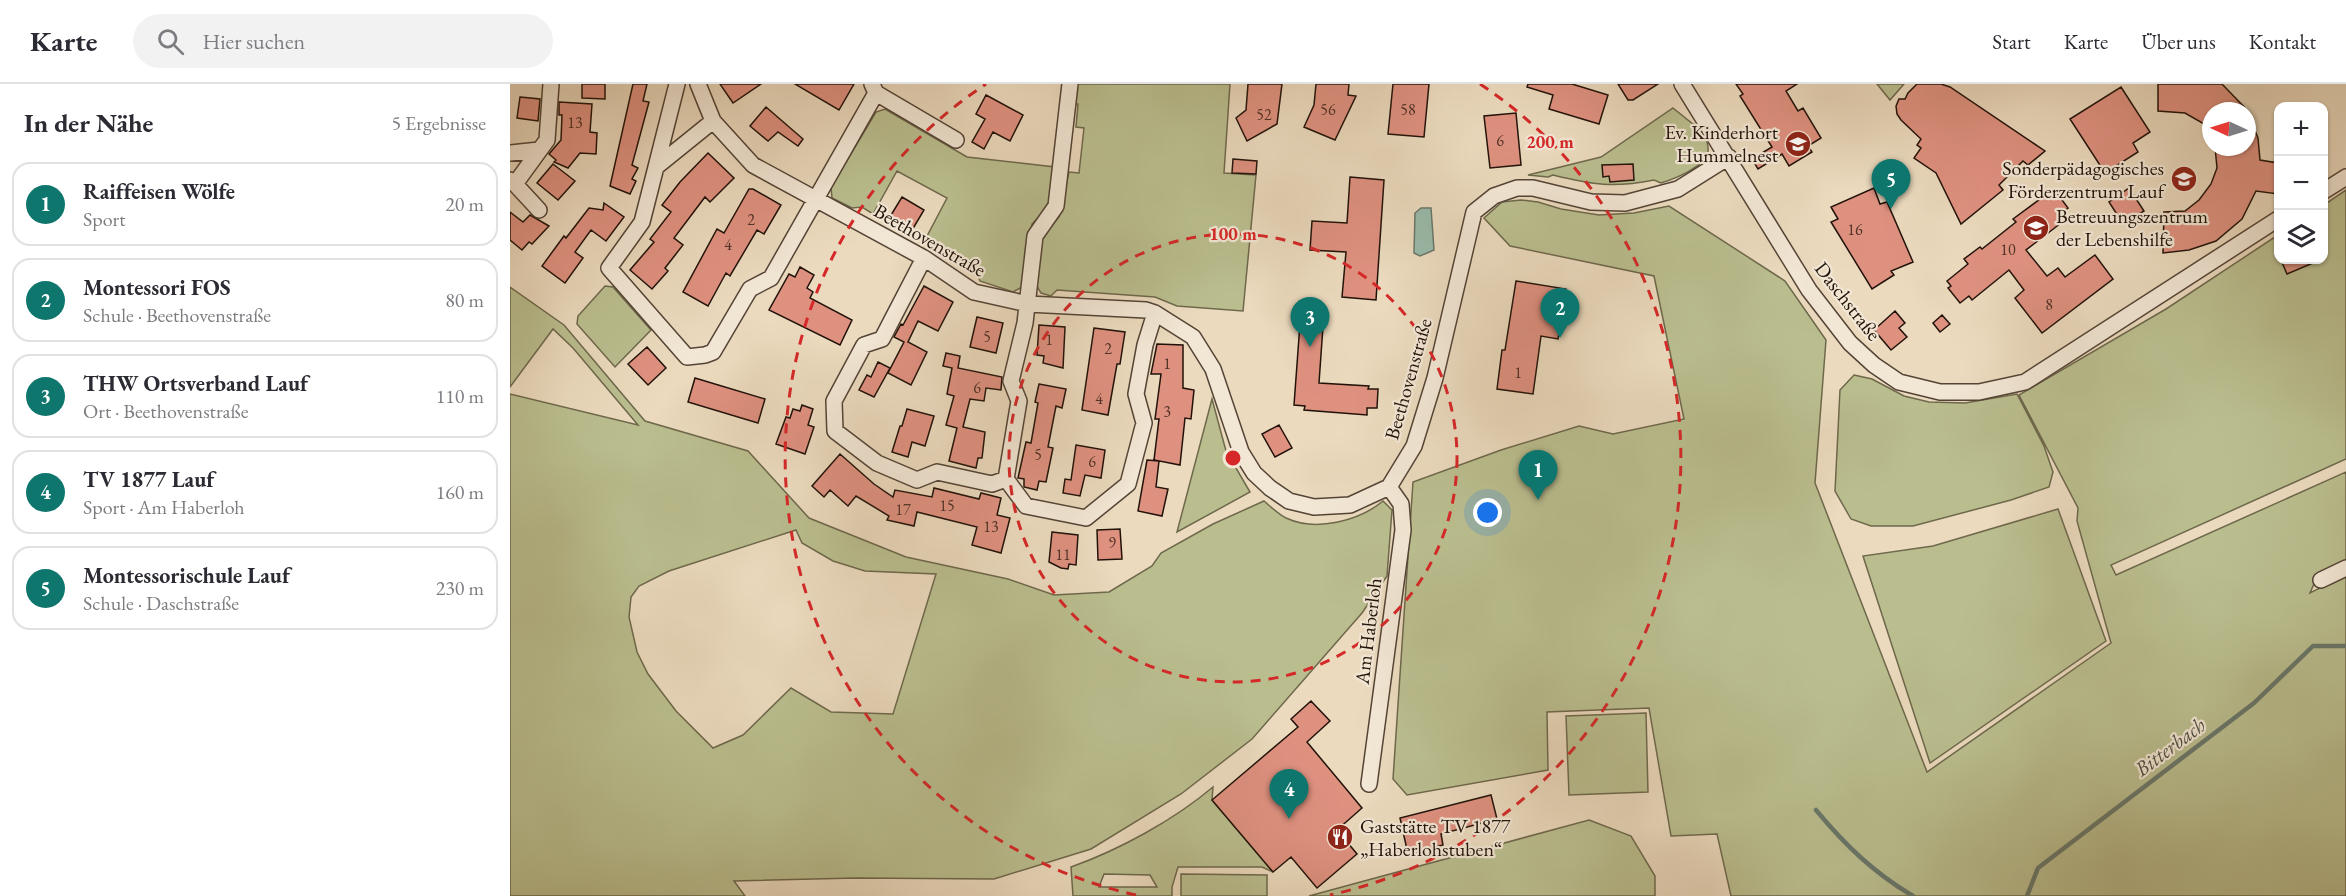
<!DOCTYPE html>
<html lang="de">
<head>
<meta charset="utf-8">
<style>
  body { margin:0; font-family:"EB Garamond",serif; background:#f2f2f3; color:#2b2b33 }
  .controls { position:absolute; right:18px; top:18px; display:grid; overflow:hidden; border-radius:12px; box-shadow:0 2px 4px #0004 }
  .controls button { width:54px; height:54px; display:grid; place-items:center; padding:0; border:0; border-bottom:2px solid #e1e1e2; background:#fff; color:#2b2b33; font:30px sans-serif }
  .compass { position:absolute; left:1692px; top:18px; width:54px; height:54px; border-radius:50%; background:#fff; box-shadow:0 2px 4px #0004; rotate:274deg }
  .you { position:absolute; left:978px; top:429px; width:21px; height:21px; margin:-15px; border:4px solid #fff; border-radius:50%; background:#1a73e8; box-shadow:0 0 0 9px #1a73e833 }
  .badge { display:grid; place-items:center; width:39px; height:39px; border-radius:50%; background:#0f766e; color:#fff; font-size:20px; font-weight:700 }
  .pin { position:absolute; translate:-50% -50px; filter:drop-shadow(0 2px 3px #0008) }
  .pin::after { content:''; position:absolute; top:32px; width:21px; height:18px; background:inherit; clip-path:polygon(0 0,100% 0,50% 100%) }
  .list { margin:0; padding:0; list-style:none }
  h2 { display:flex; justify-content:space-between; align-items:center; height:78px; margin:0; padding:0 24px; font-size:26px }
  h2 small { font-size:20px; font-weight:400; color:#7c7c81 }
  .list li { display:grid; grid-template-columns:39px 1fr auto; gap:18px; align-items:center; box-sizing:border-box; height:84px; margin:0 12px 12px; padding:0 12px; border:2px solid #e1e1e2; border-radius:18px }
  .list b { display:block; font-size:22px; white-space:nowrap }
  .list p { margin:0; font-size:20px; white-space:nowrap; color:#7c7c81 }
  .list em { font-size:20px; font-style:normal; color:#7c7c81 }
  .icon { flex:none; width:33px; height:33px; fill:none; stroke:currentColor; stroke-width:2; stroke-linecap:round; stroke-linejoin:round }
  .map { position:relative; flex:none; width:1836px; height:812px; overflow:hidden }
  header { display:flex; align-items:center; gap:36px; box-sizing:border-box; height:84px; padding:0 30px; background:#fff; border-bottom:2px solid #e1e1e2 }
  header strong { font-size:28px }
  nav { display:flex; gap:33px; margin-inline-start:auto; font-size:21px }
  .search { width:420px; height:54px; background:#f2f2f3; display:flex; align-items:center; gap:15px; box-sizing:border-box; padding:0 21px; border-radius:33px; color:#7c7c81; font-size:22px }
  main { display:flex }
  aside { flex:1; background:#fff }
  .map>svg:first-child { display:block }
  .green { fill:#babe8f; stroke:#6e684c; stroke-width:1.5; fill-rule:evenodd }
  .water { fill:#99bbab; stroke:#69776a; stroke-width:1.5 }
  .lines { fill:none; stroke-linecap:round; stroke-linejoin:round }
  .stream { stroke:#69776a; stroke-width:4.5 }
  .building { fill:#df9180; stroke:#211209; stroke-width:1.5 }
  .street-casing { stroke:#544436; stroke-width:18 }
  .street { stroke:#f2e7d5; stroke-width:15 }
  .ring { fill:none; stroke:#d62828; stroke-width:3; stroke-dasharray:10 8 }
  .labels { text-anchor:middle; stroke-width:4.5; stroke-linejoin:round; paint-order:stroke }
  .number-label { font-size:16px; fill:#503227 }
  .poi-label { font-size:20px; fill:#211209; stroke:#f2e7d5; text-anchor:end }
  .street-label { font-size:20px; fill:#211209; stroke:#f2e7d5 }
  .water-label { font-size:21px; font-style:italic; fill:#4b4d42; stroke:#f2e7d5 }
  .centre { fill:#d62828; stroke:#f2e7d5; stroke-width:3 }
  .ring-label { font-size:18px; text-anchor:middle; font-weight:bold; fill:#d62828; stroke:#f2e7d5; stroke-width:4.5; stroke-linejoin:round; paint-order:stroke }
</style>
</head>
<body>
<header>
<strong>Karte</strong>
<div class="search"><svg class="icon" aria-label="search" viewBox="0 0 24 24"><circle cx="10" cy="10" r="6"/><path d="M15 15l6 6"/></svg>Hier suchen</div>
<nav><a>Start</a><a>Karte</a><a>Über uns</a><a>Kontakt</a></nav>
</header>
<main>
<aside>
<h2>In der Nähe<small>5 Ergebnisse</small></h2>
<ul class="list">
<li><span class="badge">1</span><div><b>Raiffeisen Wölfe</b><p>Sport</p></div><em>20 m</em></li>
<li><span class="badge">2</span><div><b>Montessori FOS</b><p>Schule · Beethovenstraße</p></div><em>80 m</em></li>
<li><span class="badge">3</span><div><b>THW Ortsverband Lauf</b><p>Ort · Beethovenstraße</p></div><em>110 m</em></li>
<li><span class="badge">4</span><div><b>TV 1877 Lauf</b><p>Sport · Am Haberloh</p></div><em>160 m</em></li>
<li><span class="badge">5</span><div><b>Montessorischule Lauf</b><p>Schule · Daschstraße</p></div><em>230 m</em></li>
</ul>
</aside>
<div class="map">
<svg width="1836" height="812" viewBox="0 0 1836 812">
  <rect width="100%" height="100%" fill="#ebdabe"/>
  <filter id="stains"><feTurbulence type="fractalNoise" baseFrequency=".00333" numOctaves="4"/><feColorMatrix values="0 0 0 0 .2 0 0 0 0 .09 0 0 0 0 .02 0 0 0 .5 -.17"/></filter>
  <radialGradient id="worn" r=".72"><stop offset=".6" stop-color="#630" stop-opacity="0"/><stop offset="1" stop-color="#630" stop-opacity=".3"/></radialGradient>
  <path class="green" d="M564 0H720L714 89 746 91 733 227 667 222 645 213 547 206 541 212 531 209 527 202 531 154 549 133 559 88 569 89 574 44 566 43 568 20H563Z
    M1367 0H1394L1380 16Z
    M1163 24 1183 40 1193 44C1195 52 1199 59 1198 68 1195 83 1164 95 1151 99L1144 96C1104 104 1083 101 1043 91L1038 93 1018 91 1091 73Z
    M375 25 457 73 545 83 540 121 522 140 512 203 503 208 470 197 466 187 414 158 437 114 387 87 363 130 352 123 342 124 322 114 321 103 366 28Z
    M1836 106V375L1601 481 1606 491 1836 388V478L1807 493 1800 509 1836 491V812H1221L1207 750 1161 752 1139 624 1037 628 1038 686 897 711 883 695 903 398 991 366 1069 342 1103 350 1174 335 1144 192 1000 162 974 134 992 118 1011 116 1028 118 1051 125 1089 131 1124 129 1159 122 1275 197 1316 256 1305 399 1417 688 1601 559 1567 437 1568 424 1509 311 1656 225 1768 151V176H1814V121Z
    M95 202 103 203 141 246 105 283 67 240 68 232Z
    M0 203 54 241 135 337 238 367 299 434 396 473 498 495 544 511 599 508 642 482 651 469 703 440 754 417C760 422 768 430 776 434 806 448 849 437 873 417L882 426 877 492 852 529 742 655 671 710 581 765 484 795 345 794 224 797 235 812H0V310L128 341 63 264 43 245 0 303ZM286 446 292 459 323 477 355 487 426 490 383 630 321 628 281 604 233 651 203 664 166 627 138 590 127 568 119 533 121 513 129 502 159 487Z
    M1344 291 1362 295 1394 312 1419 318 1455 319 1507 310 1534 362 1543 388 1539 403 1501 416 1403 442H1361L1341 435 1325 407 1330 306Z
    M702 315 716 367 740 408 667 448Z
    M1548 425 1596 557 1420 679 1353 472 1423 462Z
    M1136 629 1138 708 1059 711 1056 632Z
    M703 703 702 716 763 788 752 783H668L662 803V812H563L561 783C609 766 664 736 703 703ZM594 790 640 791 647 803H589Z
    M1079 736 1121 752 1145 792V812H799Z
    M671 790 757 791V812H671Z"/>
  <path class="water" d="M911 124H921L924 166 910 172 904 169 905 129Z"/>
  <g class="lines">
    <path class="stream" d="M1306 726C1335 761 1364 789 1403 812
      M1517 812 1528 784 1744 619 1803 562H1836"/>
  </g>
  <path class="building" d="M72 0H95V15L72 14Z
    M123 0H137L133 17 139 18 122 81 128 84 122 95 126 97 120 110 100 102Z
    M210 0H251L223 19Z
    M285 0H344L329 26Z
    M738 0H772L767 40 737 57 726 34 736 26Z
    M806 0H839L838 11 846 12 825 56 794 43 804 21Z
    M883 0H919L914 53 878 50Z
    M1018 0H1062L1098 11 1089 40 1039 25 1043 11 1017 3Z
    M1108 0H1148L1123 16H1118Z
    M1226 0H1287L1276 7 1288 27 1293 24 1311 54 1298 62 1302 68 1279 82 1272 70 1248 85 1242 75 1262 63 1230 12 1233 10Z
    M1407 0H1431L1440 3 1535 67 1518 81 1513 77 1489 101 1493 106 1451 140 1426 89 1404 74 1411 64 1407 61 1411 55 1391 36 1387 30 1386 22 1389 15H1395L1398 9Z
    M1648 0H1712L1738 27H1701V44L1675 29 1648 27Z
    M1611 3 1640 48 1623 59 1628 68 1595 89 1560 35Z
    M476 11 513 31 500 57 483 48 474 65 462 58 475 35 466 30Z
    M10 13 30 15 28 37 7 34Z
    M49 18 82 20 80 48 87 49 86 70 70 69 58 84 44 78 46 76 39 70 51 56 52 31H49Z
    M256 23 293 55 288 62 268 48 258 57 240 42Z
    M1737 28 1748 54 1750 76 1768 79V110L1746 107 1732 135 1706 157 1679 166 1653 169 1654 128 1675 127 1689 116 1701 100 1707 84 1705 63H1737Z
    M1006 29 1011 81 980 84 974 32Z
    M198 69 224 94 200 118 195 113 164 154 173 161 155 184 158 187 142 205 120 186 144 158 140 155 161 128 152 121 170 98Z
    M723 75 747 77 746 90 722 89Z
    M43 80 65 97 48 116 27 99Z
    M1123 80 1124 96 1100 98 1099 92 1093 93 1092 81Z
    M840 93 874 96 866 216 832 213 836 168 800 166 802 137 837 139Z
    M1364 104 1370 120 1377 118 1403 178 1381 187 1384 191 1362 205 1321 138 1328 135 1321 123Z
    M1619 104 1634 127 1613 140 1599 118Z
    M239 105H243L271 121 254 150 247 146 220 192 216 189 198 222 173 208 207 145 214 149Z
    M1541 107 1544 111 1547 109 1558 124 1550 130 1555 136 1516 166 1537 192 1548 184 1555 193 1585 171 1603 195 1532 249 1505 214 1514 206 1499 186 1462 216 1459 212 1450 219 1438 204 1441 202 1437 197 1458 180 1454 175 1470 163 1472 165 1506 138 1503 135Z
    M392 113 414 126 401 148 378 136Z
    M94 119 114 133 96 157 81 146 65 168 73 174 55 199 32 182 54 152 56 154 79 124 93 126Z
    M0 128 13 138 20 131 39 142 22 160 19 158 12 166 0 156Z
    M1771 176H1810L1777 190Z
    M290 183 304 191 297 204 303 208 300 214 342 236 330 261 259 226 279 190 285 193Z
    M1006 197 1056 205 1048 255 1031 252 1023 310 987 305 992 266H995Z
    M414 202 443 218 428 247 408 237 398 258 417 268 401 301 378 289 394 258 384 253 391 240 393 241Z
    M791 226 814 228 809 299 859 302 858 305H868L867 324H857V331L794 326 795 322 784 321Z
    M1385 227 1395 239 1389 244 1397 253 1381 266 1364 246Z
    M1432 231 1440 240 1430 248 1423 239Z
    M467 233 493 239 486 269 460 263Z
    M529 241 555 243 553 284 533 279 534 272 527 271Z
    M584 244 615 248 610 280H607L598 331 572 326Z
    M647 260 673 261V304L684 306 681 335 675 334 670 381 644 376 649 335H645L651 290H641Z
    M137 263 156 284 138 301 118 280Z
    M436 269 450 272 448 284 492 293 491 306 476 304 474 317 460 315 453 343 475 348 472 374H468L466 384 439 377 447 344 436 341 444 312 437 310 442 284 433 282Z
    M368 278 380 284 364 313 349 306 357 291 361 293Z
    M185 294 255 315 248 339 178 318Z
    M529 300 556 305 552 324 546 322 538 363 543 364 536 398 529 397 527 406 514 403V395L508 394 516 358 521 359 528 319 525 318Z
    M292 321 303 325 298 341 304 343 295 370 266 360 276 333 280 334 283 325 290 327Z
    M397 325 424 332 415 362 402 358 398 373 382 368 390 342H392Z
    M769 341 782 364 765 373 752 350Z
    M566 361 595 366 591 394 575 391 570 412 553 409 555 395 561 396Z
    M330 370 364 400 383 413 385 406 422 413 424 404 469 415 471 409 491 414 487 431 500 434 491 469 462 461 467 443 407 428 404 442 377 436 379 432 346 412 338 422 320 406 314 413 302 402Z
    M637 376 649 377 646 403 658 405 652 432 628 427Z
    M610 445 612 475 588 476 587 446Z
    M542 448 568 451 566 481 559 480 558 485 551 484 539 478Z
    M801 617 820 637 797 658 852 724 827 746 847 770 807 804 781 773 763 788 702 716 788 643 781 635Z
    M981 711 987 735 931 750 933 761 898 770 890 734Z"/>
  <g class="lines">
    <g class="street-casing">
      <path id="street" d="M188 0 203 37 243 81 414 174 464 208 518 220 636 226 645 229 683 253 703 285 731 368 744 389 760 404 779 417 804 423 840 421 879 403 904 362 925 294 964 128 984 112 1007 104H1023L1081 118 1115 119 1168 105 1219 73
        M362 0 366 9 446 56
        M1172 0 1299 206 1340 259 1364 281 1389 298 1430 308H1469L1515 298 1768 135
        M203 37 146 83 132 138 99 184 177 273 195 271 203 268 240 205 261 194 366 9
        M0 69 29 66
        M146 83 167 0
        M0 96 5 100 37 56 41 0
        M5 100 29 126
        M1814 107 1836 93
        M414 174 372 255 354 261 324 317 325 347 367 379 407 396 427 388 482 400 496 395 516 422 576 434 618 400 634 339 626 310 635 261 645 229
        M496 395 509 317 501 297 515 239 525 152 546 122 560 0
        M1811 496 1836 484
        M859 700 893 446 891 420 879 403"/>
    </g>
    <use href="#street" class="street"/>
  </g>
  <g class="ring">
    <circle cx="723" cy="374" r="224"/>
    <path d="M626 811A448 448 0 0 1 476 0M970 0A448 448 0 0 1 820 811"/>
  </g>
  <defs>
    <g id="school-disc" transform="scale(1.35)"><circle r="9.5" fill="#8f2418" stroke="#f2e7d5"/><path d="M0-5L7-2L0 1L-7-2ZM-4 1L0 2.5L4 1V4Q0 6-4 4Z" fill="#fff"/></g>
    <g id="restaurant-disc" transform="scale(1.35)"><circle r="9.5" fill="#8f2418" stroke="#f2e7d5"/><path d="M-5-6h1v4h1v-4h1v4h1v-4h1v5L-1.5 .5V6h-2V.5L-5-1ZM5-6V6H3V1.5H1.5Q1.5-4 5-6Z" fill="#fff"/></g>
  </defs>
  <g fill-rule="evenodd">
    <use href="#school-disc" x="1288" y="60"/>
    <use href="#school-disc" x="1674" y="95"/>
    <use href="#school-disc" x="1526" y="144"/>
    <use href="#restaurant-disc" x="830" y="753"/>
  </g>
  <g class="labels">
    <g class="number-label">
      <text x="818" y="31">56</text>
      <text x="898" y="31">58</text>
      <text x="754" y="36">52</text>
      <text x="65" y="44">13</text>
      <text x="990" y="62">6</text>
      <text x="241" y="141">2</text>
      <text x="1345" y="151">16</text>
      <text x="218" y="166">4</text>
      <text x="1498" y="171">10</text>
      <text x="1539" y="226">8</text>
      <text x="477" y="258">5</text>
      <text x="539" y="261">1</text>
      <text x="598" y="270">2</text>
      <text x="657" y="285">1</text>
      <text x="1008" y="294">1</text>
      <text x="467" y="309">6</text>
      <text x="589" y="320">4</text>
      <text x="657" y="333">3</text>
      <text x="528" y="376">5</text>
      <text x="582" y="383">6</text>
      <text x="437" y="427">15</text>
      <text x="393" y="431">17</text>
      <text x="481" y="448">13</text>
      <text x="602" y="464">9</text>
      <text x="553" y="476">11</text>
    </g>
    <g class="poi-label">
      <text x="1268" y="55">Ev. Kinderhort<tspan x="1268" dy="23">Hummelnest</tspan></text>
      <text x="1654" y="91">Sonderpädagogisches<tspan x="1654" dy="23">Förderzentrum Lauf</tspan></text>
      <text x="1546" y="139" text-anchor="start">Betreuungszentrum<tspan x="1546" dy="23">der Lebenshilfe</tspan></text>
      <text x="850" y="749" text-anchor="start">Gaststätte TV 1877<tspan x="850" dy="23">„Haberlohstuben“</tspan></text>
    </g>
    <g class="street-label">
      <text transform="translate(420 156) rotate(30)" y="7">Beethovenstraße</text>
      <text transform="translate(1338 217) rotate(52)" y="7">Daschstraße</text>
      <text transform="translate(898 295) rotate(-74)" y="7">Beethovenstraße</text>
      <text transform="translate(858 547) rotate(-83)" y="7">Am Haberloh</text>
    </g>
    <g class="water-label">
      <text transform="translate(1660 663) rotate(-37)" y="7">Bitterbach</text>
    </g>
  </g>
  <circle cx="723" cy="374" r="9" class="centre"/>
  <g class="ring-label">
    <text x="1040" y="64">200 m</text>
    <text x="723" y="156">100 m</text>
  </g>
  <rect width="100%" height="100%" filter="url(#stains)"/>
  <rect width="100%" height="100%" fill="url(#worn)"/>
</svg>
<div class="controls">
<button>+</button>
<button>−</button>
<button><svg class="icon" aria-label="layers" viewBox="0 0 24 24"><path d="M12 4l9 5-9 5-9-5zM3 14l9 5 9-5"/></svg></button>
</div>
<svg class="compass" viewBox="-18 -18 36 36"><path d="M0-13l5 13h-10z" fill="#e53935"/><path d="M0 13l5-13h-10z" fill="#7c7c81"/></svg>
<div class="you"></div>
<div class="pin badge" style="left:1028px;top:416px">1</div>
<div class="pin badge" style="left:1050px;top:254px">2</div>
<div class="pin badge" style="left:800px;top:263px">3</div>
<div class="pin badge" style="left:779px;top:735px">4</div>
<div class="pin badge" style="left:1381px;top:125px">5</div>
</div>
</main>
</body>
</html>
